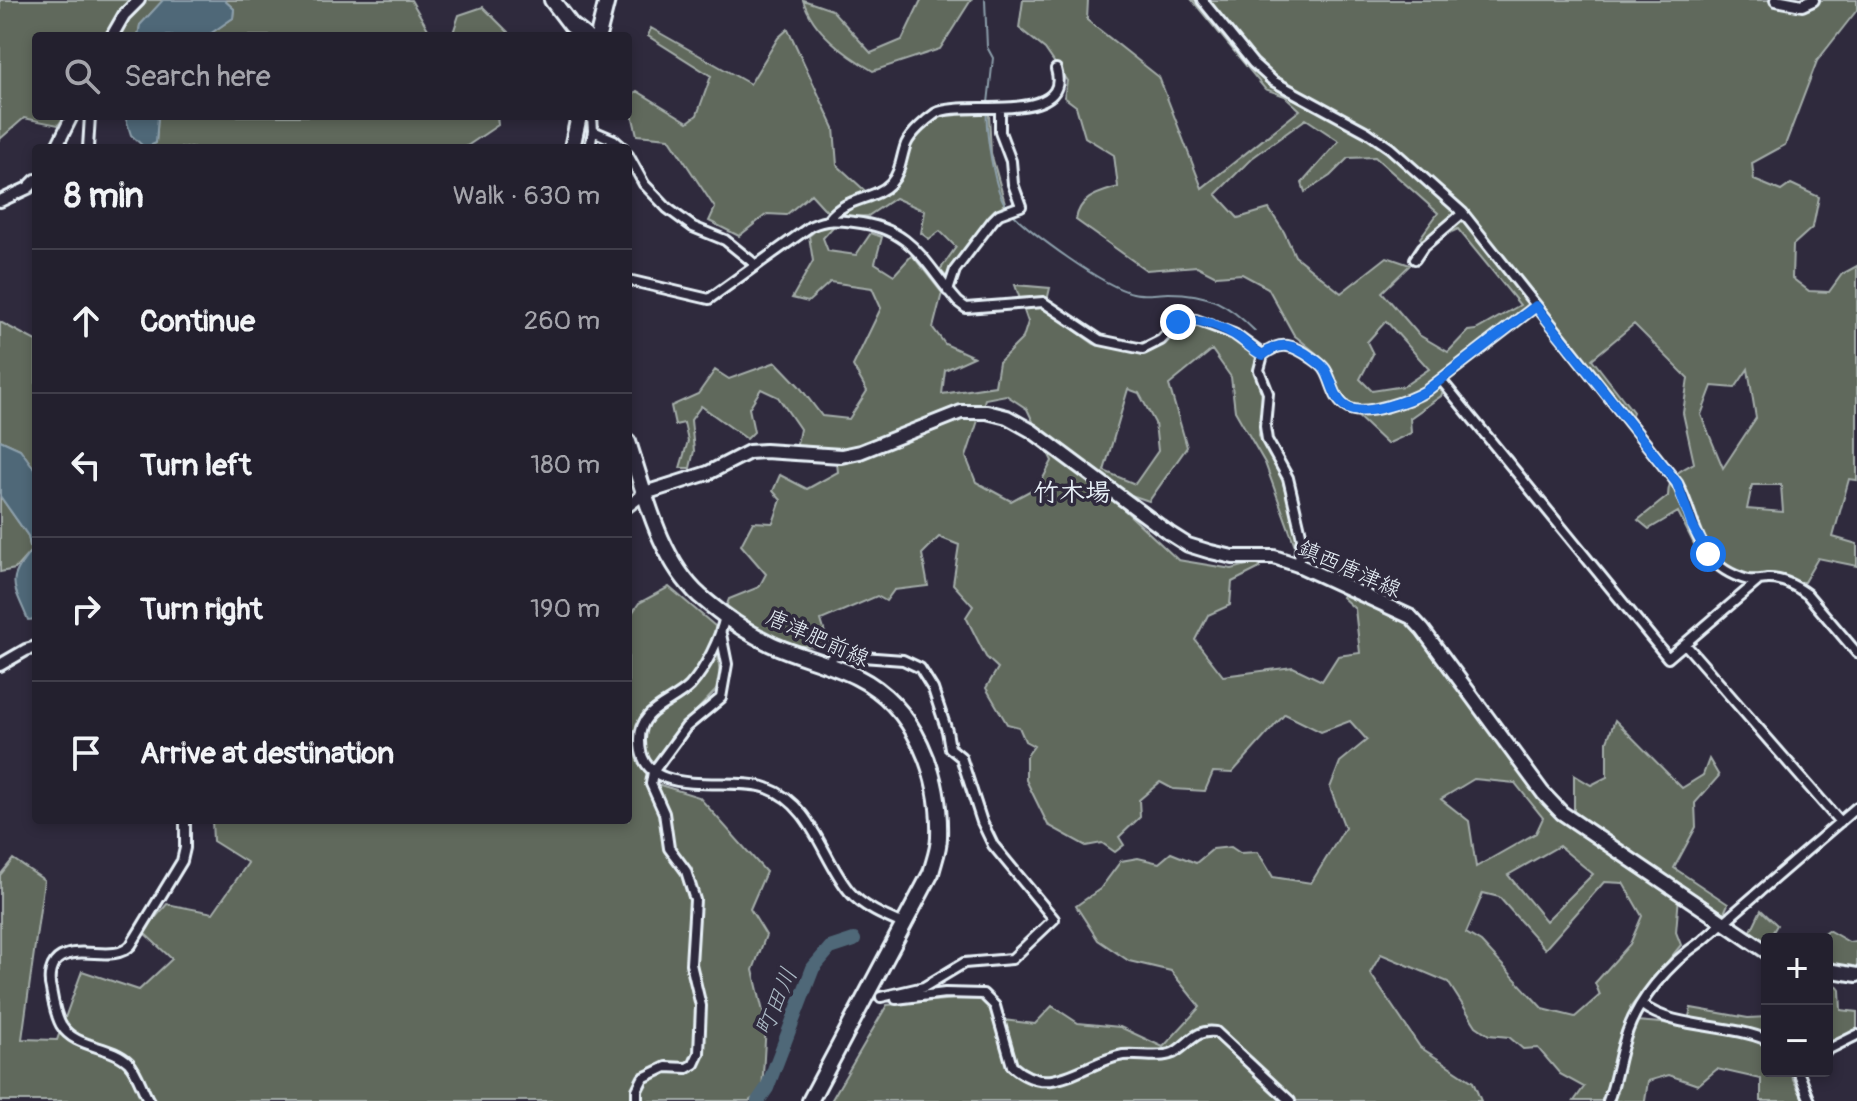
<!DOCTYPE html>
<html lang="en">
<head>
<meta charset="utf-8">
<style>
  body { margin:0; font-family:Pangolin,"Klee One",sans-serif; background:#2f2d3a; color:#f1f3f6 }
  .controls { position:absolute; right:24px; bottom:24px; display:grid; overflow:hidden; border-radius:8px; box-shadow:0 4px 12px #0003 }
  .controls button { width:72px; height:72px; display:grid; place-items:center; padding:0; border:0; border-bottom:2px solid #403e4a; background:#23202e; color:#f1f3f6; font:40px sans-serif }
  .stop { position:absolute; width:24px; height:24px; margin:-18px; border:6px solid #1a73e8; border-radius:50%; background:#fff }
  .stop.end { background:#1a73e8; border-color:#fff; box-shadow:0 2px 8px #0008 }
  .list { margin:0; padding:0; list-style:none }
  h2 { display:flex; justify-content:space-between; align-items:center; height:104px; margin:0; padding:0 32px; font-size:34px }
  h2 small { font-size:26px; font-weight:400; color:#a3a3aa }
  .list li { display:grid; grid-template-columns:52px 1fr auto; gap:24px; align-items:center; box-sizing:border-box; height:144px; padding:0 32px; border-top:2px solid #403e4a }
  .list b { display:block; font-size:30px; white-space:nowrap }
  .list em { font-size:26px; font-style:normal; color:#a3a3aa }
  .icon { flex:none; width:44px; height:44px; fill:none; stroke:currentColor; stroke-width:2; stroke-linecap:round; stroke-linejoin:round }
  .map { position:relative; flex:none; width:1857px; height:1101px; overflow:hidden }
  .search { position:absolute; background:#23202e; box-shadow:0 4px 12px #0003; left:32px; top:32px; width:600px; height:88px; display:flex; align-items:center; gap:20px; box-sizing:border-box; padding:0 28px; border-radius:8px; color:#a3a3aa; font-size:30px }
  .panel { position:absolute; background:#23202e; box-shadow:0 4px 12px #0003; left:32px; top:144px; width:600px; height:680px; border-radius:8px }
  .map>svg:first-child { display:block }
  .green { fill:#61695c; stroke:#a4adaa; stroke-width:2; fill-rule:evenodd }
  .water { fill:#4f6878; stroke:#8c9fab; stroke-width:2 }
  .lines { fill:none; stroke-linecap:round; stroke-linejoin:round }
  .stream { stroke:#8c9fab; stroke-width:2 }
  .river { stroke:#4f6878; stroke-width:14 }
  .minor-casing { stroke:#e8f1f8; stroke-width:14 }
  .tertiary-casing { stroke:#e8f1f8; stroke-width:16 }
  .secondary-casing { stroke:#e8f1f8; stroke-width:18 }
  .primary-casing { stroke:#e8f1f8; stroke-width:20 }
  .minor { stroke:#2f2a3d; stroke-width:8 }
  .tertiary { stroke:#2f2a3d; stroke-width:10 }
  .secondary { stroke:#2f2a3d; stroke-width:12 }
  .primary { stroke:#2f2a3d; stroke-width:14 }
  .route { stroke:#1a73e8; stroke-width:10 }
  .labels { text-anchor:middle; stroke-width:7; stroke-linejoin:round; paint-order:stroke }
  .street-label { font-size:22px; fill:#e8f1f8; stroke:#2f2a3d }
  .water-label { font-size:24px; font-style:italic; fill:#abbac5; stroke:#2f2a3d }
  .quarter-label { font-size:26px; font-weight:bold; fill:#e8f1f8; stroke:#2f2a3d }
</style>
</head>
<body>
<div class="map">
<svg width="1857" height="1101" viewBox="0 0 1857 1101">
  <rect width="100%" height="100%" fill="#2f2a3d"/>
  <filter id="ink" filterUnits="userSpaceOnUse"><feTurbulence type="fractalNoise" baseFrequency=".0125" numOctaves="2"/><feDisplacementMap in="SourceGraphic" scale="16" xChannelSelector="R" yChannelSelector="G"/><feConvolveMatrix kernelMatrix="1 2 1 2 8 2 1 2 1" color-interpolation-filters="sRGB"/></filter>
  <g filter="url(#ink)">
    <path class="green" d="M0 0H164L140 25 138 36H36V116H65L58 125 24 118 0 139Z
      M224 0H411L432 36H207L233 18 234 9Z
      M803 0 832 10 871 53 902 40 921 0H971L940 49 873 71C846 55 813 32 803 0Z
      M1023 0H1088L1087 20 1159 77 1202 188 1300 110 1285 96 1265 89 1192 0H1857V10L1817 61 1785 145 1752 163 1754 180 1781 191 1791 184 1819 197 1813 227 1793 245 1792 278 1809 291 1829 292 1842 274 1857 266V480L1849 479 1833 537 1857 544V566L1818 558 1804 582 1737 581 1698 552 1678 512 1649 529 1638 520 1668 496C1669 474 1677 473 1694 463L1683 413 1688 378 1634 324 1592 359 1633 412 1631 417 1607 398 1538 305 1450 372 1441 396 1410 418 1411 433 1387 444 1336 396 1321 357 1294 335 1268 288 1242 274 1216 276 1197 266 1146 270 1076 220C1079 197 1099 193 1118 187L1114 155 1085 137 1076 106 1064 97 1067 81 1045 49 1019 28ZM1306 119 1339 141 1302 183 1305 192 1330 176 1348 158 1375 157 1438 213 1420 238 1425 244 1458 229 1520 305 1476 330 1468 331 1448 352 1419 335 1382 292 1410 265 1387 257 1341 293 1295 256 1284 232 1269 209 1238 218 1216 194 1252 158ZM1386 321 1429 369 1404 386 1372 391 1360 379 1373 354 1367 342ZM1748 369 1756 418 1723 468 1701 415 1712 386 1735 388ZM1752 485H1781L1783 512 1747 509Z
      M483 7 512 36H452L459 15Z
      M651 28 750 84 778 38 788 29 834 128 837 165 874 199 895 186 911 142 934 118 959 112 989 114 991 153 1005 203 989 218 947 277 940 270 956 247 940 231 929 239 921 233 925 211 895 198 868 216 841 218 823 238 828 251 856 255 871 233 882 237 875 263 894 275 912 255 942 293 933 328 945 344 974 357 945 370 942 394 995 386 999 362 1023 338 1028 322 1015 285 1050 288 1045 309 1094 344 1146 353 1162 345 1175 328 1191 322 1234 338 1256 356 1255 371 1264 394 1259 435 1280 474 1300 537 1294 543 1265 463 1235 411 1231 377 1212 350 1169 385 1187 447 1149 501 1125 493 1118 504 1178 560 1232 569 1258 562 1260 568 1232 582 1230 605 1208 615 1195 640 1223 676 1293 667 1322 681 1338 656 1360 653 1355 609 1342 597 1346 590 1403 616 1424 636 1544 802 1574 814V775L1591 785 1607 777V741L1615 720 1682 788 1703 775 1709 759 1719 776 1695 803 1696 827 1674 868 1728 904 1724 913 1680 884 1676 932 1681 945 1630 1008 1636 1021 1687 1025 1691 1008 1748 1018 1767 1017V1071H1789L1804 1101H1761V1079L1717 1069 1698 1085 1669 1075 1648 1081 1645 1101H1574L1584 1087 1560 1074 1538 1048 1523 1049 1509 1037 1489 1035 1476 1026 1448 982 1381 954 1370 973 1420 1047 1473 1082 1481 1101H831L887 1005 979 997 991 1005 996 1019 1035 1024 1052 1006 1078 1023 1120 1027 1163 1047 1200 1007 1171 971 1129 961 1098 940 1076 906 1100 889 1121 861 1138 858 1159 863 1171 853 1196 863 1213 849 1231 847 1240 853 1258 852 1273 877 1311 883 1345 828 1330 788 1340 762 1367 740 1350 721 1321 732 1285 714 1232 773 1213 772 1205 791 1173 789 1160 782 1139 800 1140 817 1119 837 1124 845 1115 852 1102 843 1086 846 1048 825 1026 780V757L1034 746 1025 741 1019 727 1007 724 986 688 998 668 986 657 966 617 973 606 953 584 959 545 939 537 922 554 928 586 894 590 886 601 877 596 821 620 828 643C793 657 754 625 726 607L729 599 759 587 766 574 741 545 753 522 773 523 781 500 773 491 780 475 807 489 838 472 836 456 796 449 800 429 778 397 761 389 749 408 754 432 747 439 701 406 691 420 694 451 690 468H680L688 441 684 423 675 425 671 406 698 394 715 370 729 379 776 362 799 386 822 416 849 419 867 391 853 366 881 308 872 288 830 282 808 302 792 298 813 261 809 236 832 217 811 194 786 215 767 214 739 236 709 221 715 208 669 138 637 135 628 97 637 91 688 122 697 115 711 76 648 36ZM1128 389 1139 393 1155 423 1158 451 1135 484 1104 471ZM1006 395 1027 409 1052 461 1039 486 1011 501 976 482 966 457 985 399ZM1474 779 1515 783 1543 818 1536 833 1476 867 1469 821 1441 799ZM1559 846 1593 874 1546 921 1508 875ZM1604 882 1623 883 1642 916 1630 944 1595 983 1600 995 1575 1017 1543 1009 1481 942 1466 933 1483 893 1499 897 1545 949Z
      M158 116H497L498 125 464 148H147L156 143Z
      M0 322 36 341V471L20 449 0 440Z
      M0 496 28 536 31 551 15 569 0 572Z
      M669 587 715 626 721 685 670 738 657 784 699 797 766 872 750 909 766 935 753 970 766 1024 762 1091 749 1101H0V875L13 859 44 880 22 1039 57 1040 82 971 139 990 172 959 143 932 167 904 213 913 248 863 213 841 212 820H628V619L639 603Z
      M1761 910 1777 925 1770 937 1772 939H1767V945L1750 933Z
      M1828 930 1849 942 1857 941V968L1827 967V939H1814Z
      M1827 973 1840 990 1841 1010 1857 1012V1032L1827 1044Z"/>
    <path class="water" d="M163 0H224L234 9 233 18 207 36H138L140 25Z
      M125 116H158L156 143 145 148 131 135Z
      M0 440 20 449 36 471V619L28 620C14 585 5 582 31 551L28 536 0 496Z"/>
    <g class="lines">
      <path class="stream" d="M985 0 987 47 993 58 988 103
        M987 109C985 129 994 192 1007 207
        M1011 212C1032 234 1104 287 1133 293 1144 296 1157 293 1169 293 1209 293 1228 304 1255 331"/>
      <path class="river" d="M758 1101 767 1088 813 968 830 948 854 940"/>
      <g class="minor-casing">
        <path id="minor" d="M1202 0 1253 63 1273 81 1367 132 1390 148 1463 213 1677 483C1698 521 1693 565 1748 580 1755 581 1760 580 1767 579 1782 578 1795 585 1807 594L1857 653
          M592 116 593 131 614 140 623 148
          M88 148 90 116
          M590 148 593 131
          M628 155 644 184 667 208 693 227 725 240 756 265
          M829 219C847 196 874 201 891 183 901 172 901 157 906 144 911 133 926 120 936 113 961 99 1073 126 1056 69
          M1415 259 1423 247 1463 213
          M628 280 709 299 811 226C826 219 837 220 854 222 913 228 923 262 958 302L966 308 1043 302 1100 340 1143 349 1161 340 1178 322 1187 319 1196 320 1234 334 1263 355
          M948 291 955 270 993 220 999 214 1021 206 1013 184 1011 161 1000 132V108
          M1441 380 1668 658 1758 581
          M1298 565 1302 538 1288 478 1267 440 1265 426 1268 393 1259 370 1263 355C1281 340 1294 345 1312 358 1317 362 1323 365 1326 371 1333 383 1334 401 1348 408 1365 417 1411 400 1426 391L1536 306
          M725 616C720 639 706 668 690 686 671 705 639 708 640 741 640 802 729 775 767 788 812 804 822 858 849 891 862 907 886 917 905 925
          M1685 644 1840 822
          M824 664 835 655 903 660 920 668 933 689 947 731 950 748 961 757 982 822 993 845 1054 919 1012 959 964 963 924 987 881 997
          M896 999 945 993 983 994 995 1006 1012 1066C1051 1101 1083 1062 1123 1055 1138 1053 1159 1059 1173 1053 1190 1044 1194 1029 1216 1032L1290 1101
          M1642 1005C1674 1029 1728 1023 1767 1040
          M1827 1050 1857 1035
          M1798 1071 1810 1101
          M149 1101C142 1090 138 1073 129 1063 110 1044 75 1049 61 1025 55 1014 53 1001 51 989 48 978 50 963 61 957 83 945 114 963 131 945L182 861 185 848V820
          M637 1101V1090L643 1078 666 1067 687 1068 694 1064 699 1053 701 1006 691 964 695 900 686 871 669 848 664 813 651 784 653 772 686 727 721 698 727 664 721 634
          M1608 1101C1616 1081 1618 1060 1625 1039 1636 1001 1669 963 1702 941L1857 807"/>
      </g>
      <g class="tertiary-casing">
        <path id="tertiary" d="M1776 0 1802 5 1813 0
          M112 36 124 15 139 0
          M56 148 72 116
          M0 201 28 188 36 180
          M628 506 645 493
          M0 665 26 650 36 647"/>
      </g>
      <g class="secondary-casing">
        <path id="secondary" d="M645 493 708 473 749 452 765 451 841 456 860 452 961 412H987L1007 417 1032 431 1169 533 1188 545 1211 552 1233 557H1274L1298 565 1411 617 1423 630 1543 793 1562 813 1767 952
          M1827 970 1857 975"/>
      </g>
      <g class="primary-casing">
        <path id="primary" d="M552 0 571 25 585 36
          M598 36 607 0
          M572 148 579 116
          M628 442C645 493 659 559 700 596 721 614 746 632 771 644 799 657 830 663 857 677 915 706 941 775 939 837 939 849 934 861 931 873L810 1101"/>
      </g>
      <use href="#minor" class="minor"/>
      <use href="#tertiary" class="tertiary"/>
      <use href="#secondary" class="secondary"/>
      <use href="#primary" class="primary"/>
    </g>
  </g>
  <g class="lines" filter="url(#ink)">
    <path class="route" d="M1178 322C1196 315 1226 328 1241 339 1248 345 1254 351 1263 355 1281 340 1294 345 1312 358 1317 362 1323 365 1326 371 1333 383 1334 401 1348 408 1365 417 1411 400 1426 391L1536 306 1677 483 1692 525 1708 554"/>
  </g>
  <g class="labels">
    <g class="street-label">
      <text transform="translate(1350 568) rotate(24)" y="8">鎮西唐津線</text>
      <text transform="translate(818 637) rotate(24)" y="8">唐津肥前線</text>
    </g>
    <g class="water-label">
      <text transform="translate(776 1002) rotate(-67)" y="8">町田川</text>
    </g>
    <g class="quarter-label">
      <text x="1072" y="501">竹木場</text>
    </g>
  </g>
</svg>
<div class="controls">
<button>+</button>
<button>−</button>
</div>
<div class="stop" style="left:1708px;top:554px"></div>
<div class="stop end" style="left:1178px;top:322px"></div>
<div class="search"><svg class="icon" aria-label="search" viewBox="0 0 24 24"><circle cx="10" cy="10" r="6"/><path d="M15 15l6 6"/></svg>Search here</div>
<section class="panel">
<h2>8 min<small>Walk · 630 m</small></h2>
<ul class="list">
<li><svg class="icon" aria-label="ahead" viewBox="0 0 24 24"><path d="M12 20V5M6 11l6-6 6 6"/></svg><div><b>Continue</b></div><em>260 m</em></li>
<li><svg class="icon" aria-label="left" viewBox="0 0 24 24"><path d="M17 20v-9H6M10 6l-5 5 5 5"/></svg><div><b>Turn left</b></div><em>180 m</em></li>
<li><svg class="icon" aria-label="right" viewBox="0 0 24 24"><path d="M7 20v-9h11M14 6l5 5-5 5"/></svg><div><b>Turn right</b></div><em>190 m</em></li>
<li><svg class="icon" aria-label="arrive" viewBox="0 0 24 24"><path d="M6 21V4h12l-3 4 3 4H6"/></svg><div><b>Arrive at destination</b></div></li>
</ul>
</section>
</div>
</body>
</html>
